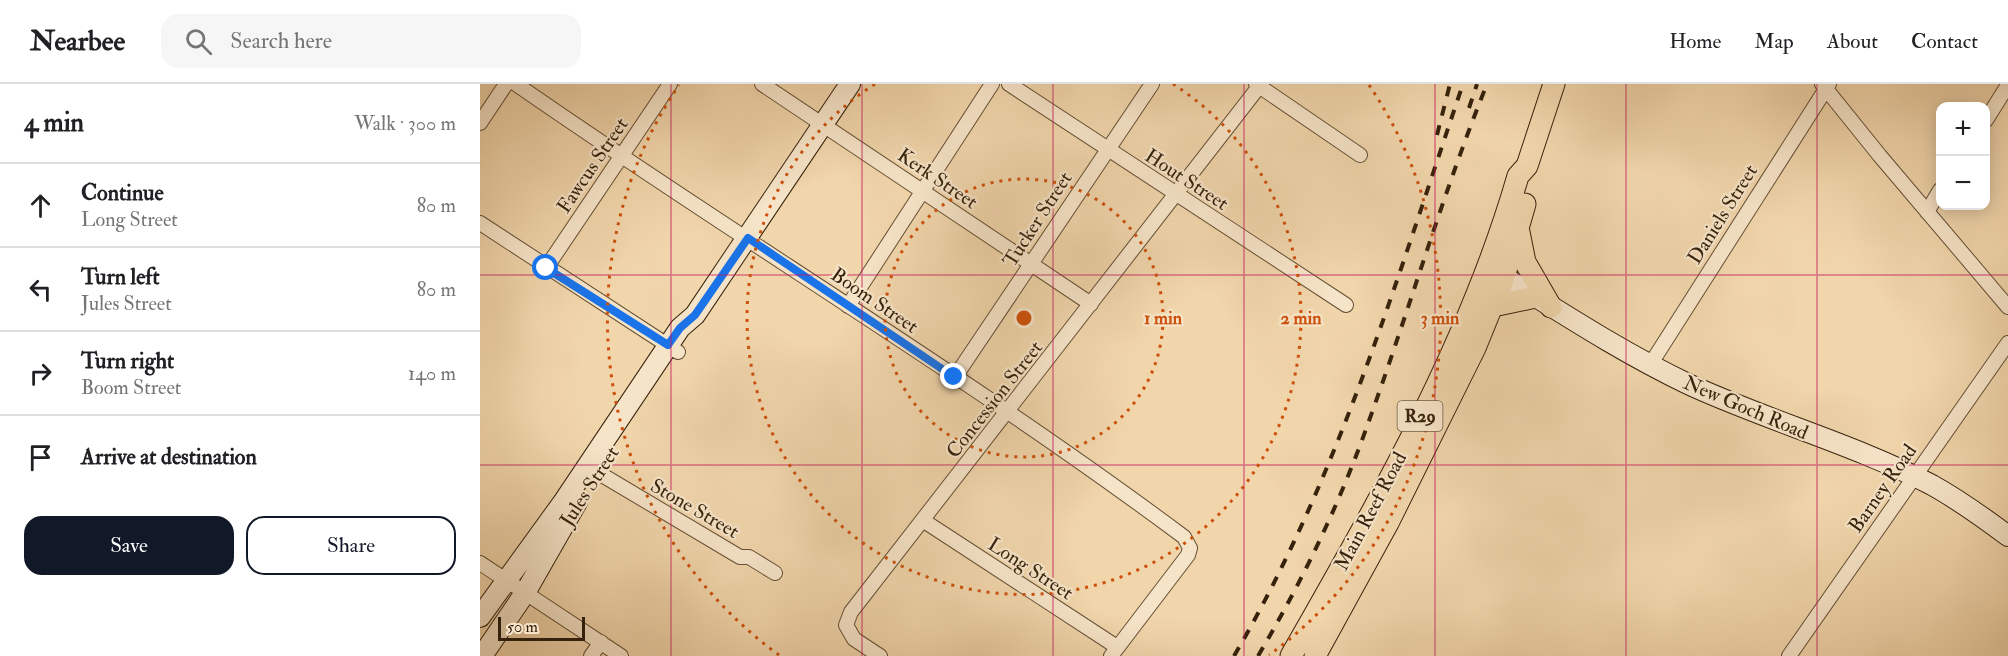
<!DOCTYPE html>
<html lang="en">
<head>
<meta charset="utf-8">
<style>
  body { margin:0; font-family:"IM FELL Double Pica",serif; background:#f6f6f6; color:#202124 }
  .controls { position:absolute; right:18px; top:18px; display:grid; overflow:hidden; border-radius:12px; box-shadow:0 3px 15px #0003 }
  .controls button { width:54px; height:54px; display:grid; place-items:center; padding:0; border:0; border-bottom:2px solid #e0e0e0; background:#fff; color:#202124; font:30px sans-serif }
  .scale { position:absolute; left:18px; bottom:15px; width:87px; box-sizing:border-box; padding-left:6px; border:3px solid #36220c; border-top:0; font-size:16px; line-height:21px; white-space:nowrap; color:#36220c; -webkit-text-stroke:4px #f6e4c8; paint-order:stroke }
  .stop { position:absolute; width:18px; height:18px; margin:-14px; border:4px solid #1a73e8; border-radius:50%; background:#fff }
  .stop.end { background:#1a73e8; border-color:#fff; box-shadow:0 2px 6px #0008 }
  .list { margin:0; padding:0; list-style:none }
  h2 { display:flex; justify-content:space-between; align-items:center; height:78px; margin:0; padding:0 24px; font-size:26px }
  h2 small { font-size:20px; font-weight:400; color:#757577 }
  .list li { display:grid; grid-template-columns:39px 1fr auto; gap:18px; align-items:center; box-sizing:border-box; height:84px; padding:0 24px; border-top:2px solid #e0e0e0 }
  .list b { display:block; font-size:22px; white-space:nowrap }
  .list p { margin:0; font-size:20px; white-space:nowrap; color:#757577 }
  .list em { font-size:20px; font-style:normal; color:#757577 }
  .actions { display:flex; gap:12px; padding:18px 24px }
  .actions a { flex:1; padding:14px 0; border:2px solid #111827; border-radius:18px; text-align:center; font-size:21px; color:#111827 }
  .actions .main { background:#111827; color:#fff }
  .icon { flex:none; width:33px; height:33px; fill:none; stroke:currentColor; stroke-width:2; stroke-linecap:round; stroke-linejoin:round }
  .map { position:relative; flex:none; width:1528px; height:572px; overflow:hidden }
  header { display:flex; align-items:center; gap:36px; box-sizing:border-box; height:84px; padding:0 30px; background:#fff; border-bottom:2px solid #e0e0e0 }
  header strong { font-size:28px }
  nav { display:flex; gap:33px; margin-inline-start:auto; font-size:21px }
  .search { width:420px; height:54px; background:#f6f6f6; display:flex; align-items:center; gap:15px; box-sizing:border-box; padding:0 21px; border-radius:18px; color:#757577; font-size:22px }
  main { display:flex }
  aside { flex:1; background:#fff }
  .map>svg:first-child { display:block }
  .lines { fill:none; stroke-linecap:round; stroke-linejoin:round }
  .minor-casing { stroke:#654f34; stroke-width:16 }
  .secondary-casing { stroke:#36220c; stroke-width:22 }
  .primary-casing { stroke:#36220c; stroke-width:23 }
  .minor { stroke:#f6e4c8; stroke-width:14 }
  .secondary { stroke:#f6e4c8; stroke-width:20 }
  .primary { stroke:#f1d5ab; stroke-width:21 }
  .rail { stroke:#36220c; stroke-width:4; stroke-dasharray:10 10; stroke-linecap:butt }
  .route { stroke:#1a73e8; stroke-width:8 }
  .grid { fill:none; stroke:#c2185b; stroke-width:1.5; stroke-opacity:0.55 }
  .ring { fill:none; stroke:#cd510c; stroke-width:3; stroke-dasharray:3 6 }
  .labels { text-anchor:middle; stroke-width:4.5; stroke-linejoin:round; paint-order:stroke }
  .shield { fill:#f6e4c8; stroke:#705c44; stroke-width:1.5 }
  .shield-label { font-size:18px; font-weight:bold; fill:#36220c }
  .street-label { font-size:20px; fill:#36220c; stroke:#f6e4c8 }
  .centre { fill:#cd510c; stroke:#f6e4c8; stroke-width:3 }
  .ring-label { font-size:18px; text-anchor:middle; font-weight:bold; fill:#cd510c; stroke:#f6e4c8; stroke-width:4.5; stroke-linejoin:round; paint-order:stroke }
</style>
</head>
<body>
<header>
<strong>Nearbee</strong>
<div class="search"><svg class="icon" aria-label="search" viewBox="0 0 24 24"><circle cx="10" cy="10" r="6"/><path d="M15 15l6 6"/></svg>Search here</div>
<nav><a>Home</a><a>Map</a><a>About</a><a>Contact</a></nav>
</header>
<main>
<aside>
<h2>4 min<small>Walk · 300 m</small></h2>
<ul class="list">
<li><svg class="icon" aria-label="ahead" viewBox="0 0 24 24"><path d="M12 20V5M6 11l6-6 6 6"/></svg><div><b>Continue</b><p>Long Street</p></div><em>80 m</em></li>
<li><svg class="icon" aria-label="left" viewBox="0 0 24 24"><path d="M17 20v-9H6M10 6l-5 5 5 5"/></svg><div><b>Turn left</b><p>Jules Street</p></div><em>80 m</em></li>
<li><svg class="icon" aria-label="right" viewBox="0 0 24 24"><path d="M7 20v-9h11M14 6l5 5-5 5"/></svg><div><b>Turn right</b><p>Boom Street</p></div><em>140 m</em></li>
<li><svg class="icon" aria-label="arrive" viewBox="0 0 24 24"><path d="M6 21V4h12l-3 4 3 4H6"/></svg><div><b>Arrive at destination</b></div></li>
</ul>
<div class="actions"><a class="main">Save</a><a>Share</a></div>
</aside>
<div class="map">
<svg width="1528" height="572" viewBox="0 0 1528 572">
  <rect width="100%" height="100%" fill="#f1d5ab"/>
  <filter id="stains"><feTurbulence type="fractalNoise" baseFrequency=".00333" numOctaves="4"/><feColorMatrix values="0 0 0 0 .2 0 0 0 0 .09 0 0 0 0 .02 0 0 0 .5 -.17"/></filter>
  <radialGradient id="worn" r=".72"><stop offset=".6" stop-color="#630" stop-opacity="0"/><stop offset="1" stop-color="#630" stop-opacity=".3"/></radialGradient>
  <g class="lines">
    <g class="minor-casing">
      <path id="minor" d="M36 0C257 154 488 292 704 453L710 464 708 471 631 572
        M282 0 611 220
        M529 0 866 221
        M776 0 880 71
        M1342 0 1400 72 1528 223
        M1506 36 1528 1
        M0 39 26 0
        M1447 128 1460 106
        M0 139 198 268
        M66 184 190 0
        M368 222 512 0
        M1170 281 1349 0
        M475 293 672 0
        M117 388 260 473H269L295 489
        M444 437 637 563
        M0 479 141 572
        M111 572 121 558
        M400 572 374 555 366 541 371 528 781 0
        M1309 572 1528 259"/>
    </g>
    <g class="secondary-casing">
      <path id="secondary" d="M1011 185C1076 225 1139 267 1208 300 1288 337 1374 360 1452 401 1479 416 1504 434 1528 452
        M0 533 84 417 200 244 215 231 370 0
        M2 572 45 509 97 418"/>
    </g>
    <g class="primary-casing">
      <path id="primary" d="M1039 148 1045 178 1071 223
        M1013 222 1056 213
        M811 572C898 419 989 262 1038 92L1047 82 1074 0
        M835 572 908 439 995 264 1024 193 1045 120"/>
    </g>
    <use href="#minor" class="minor"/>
    <use href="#secondary" class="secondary"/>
    <use href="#primary" class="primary"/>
    <path class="rail" d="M989 24 997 0
      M957 51 970 0
      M754 572C858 395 917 194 983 0
      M778 572C823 496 861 417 890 334 930 223 963 109 1007 0"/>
  </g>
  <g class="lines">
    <path class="route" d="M66 184 188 261 200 244 215 231 268 154 474 293"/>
  </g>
  <path class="grid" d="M191 0V572M382 0V572M573 0V572M764 0V572M955 0V572M1146 0V572M1337 0V572M0 191H1528M0 381H1528"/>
  <g class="ring">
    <circle cx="544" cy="234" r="139"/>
    <path d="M693 0A277 277 0 1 1 395 0"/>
    <path d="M299 571A416 416 0 0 1 199 1M889 1A416 416 0 0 1 789 571"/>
  </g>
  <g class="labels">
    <rect class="shield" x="917.5" y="317" width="45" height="30" rx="4.5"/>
    <g class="shield-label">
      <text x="940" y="338">R29</text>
    </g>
    <g class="street-label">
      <text transform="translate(112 81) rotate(-56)" y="7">Fawcus Street</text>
      <text transform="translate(458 94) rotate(34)" y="7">Kerk Street</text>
      <text transform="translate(707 95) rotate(33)" y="7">Hout Street</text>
      <text transform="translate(1242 130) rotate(-58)" y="7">Daniels Street</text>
      <text transform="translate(557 135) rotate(-57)" y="7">Tucker Street</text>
      <text transform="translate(395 216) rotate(34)" y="7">Boom Street</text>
      <text transform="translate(514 315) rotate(-52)" y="7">Concession Street</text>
      <text transform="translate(1266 323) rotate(23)" y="7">New Goch Road</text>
      <text transform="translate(109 402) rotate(-57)" y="7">Jules Street</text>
      <text transform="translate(1402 404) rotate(-55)" y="7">Barney Road</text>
      <text transform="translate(215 424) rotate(30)" y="7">Stone Street</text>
      <text transform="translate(890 427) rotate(-62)" y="7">Main Reef Road</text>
      <text transform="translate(551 484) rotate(33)" y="7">Long Street</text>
    </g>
  </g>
  <circle cx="544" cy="234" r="9" class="centre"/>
  <g class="ring-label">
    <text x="683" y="240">1 min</text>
    <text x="821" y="240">2 min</text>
    <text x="960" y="240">3 min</text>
  </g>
  <rect width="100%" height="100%" filter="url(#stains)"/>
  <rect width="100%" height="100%" fill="url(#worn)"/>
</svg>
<div class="controls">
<button>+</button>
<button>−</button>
</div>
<div class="scale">50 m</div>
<div class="stop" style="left:66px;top:184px"></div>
<div class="stop end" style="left:474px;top:293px"></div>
</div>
</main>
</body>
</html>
